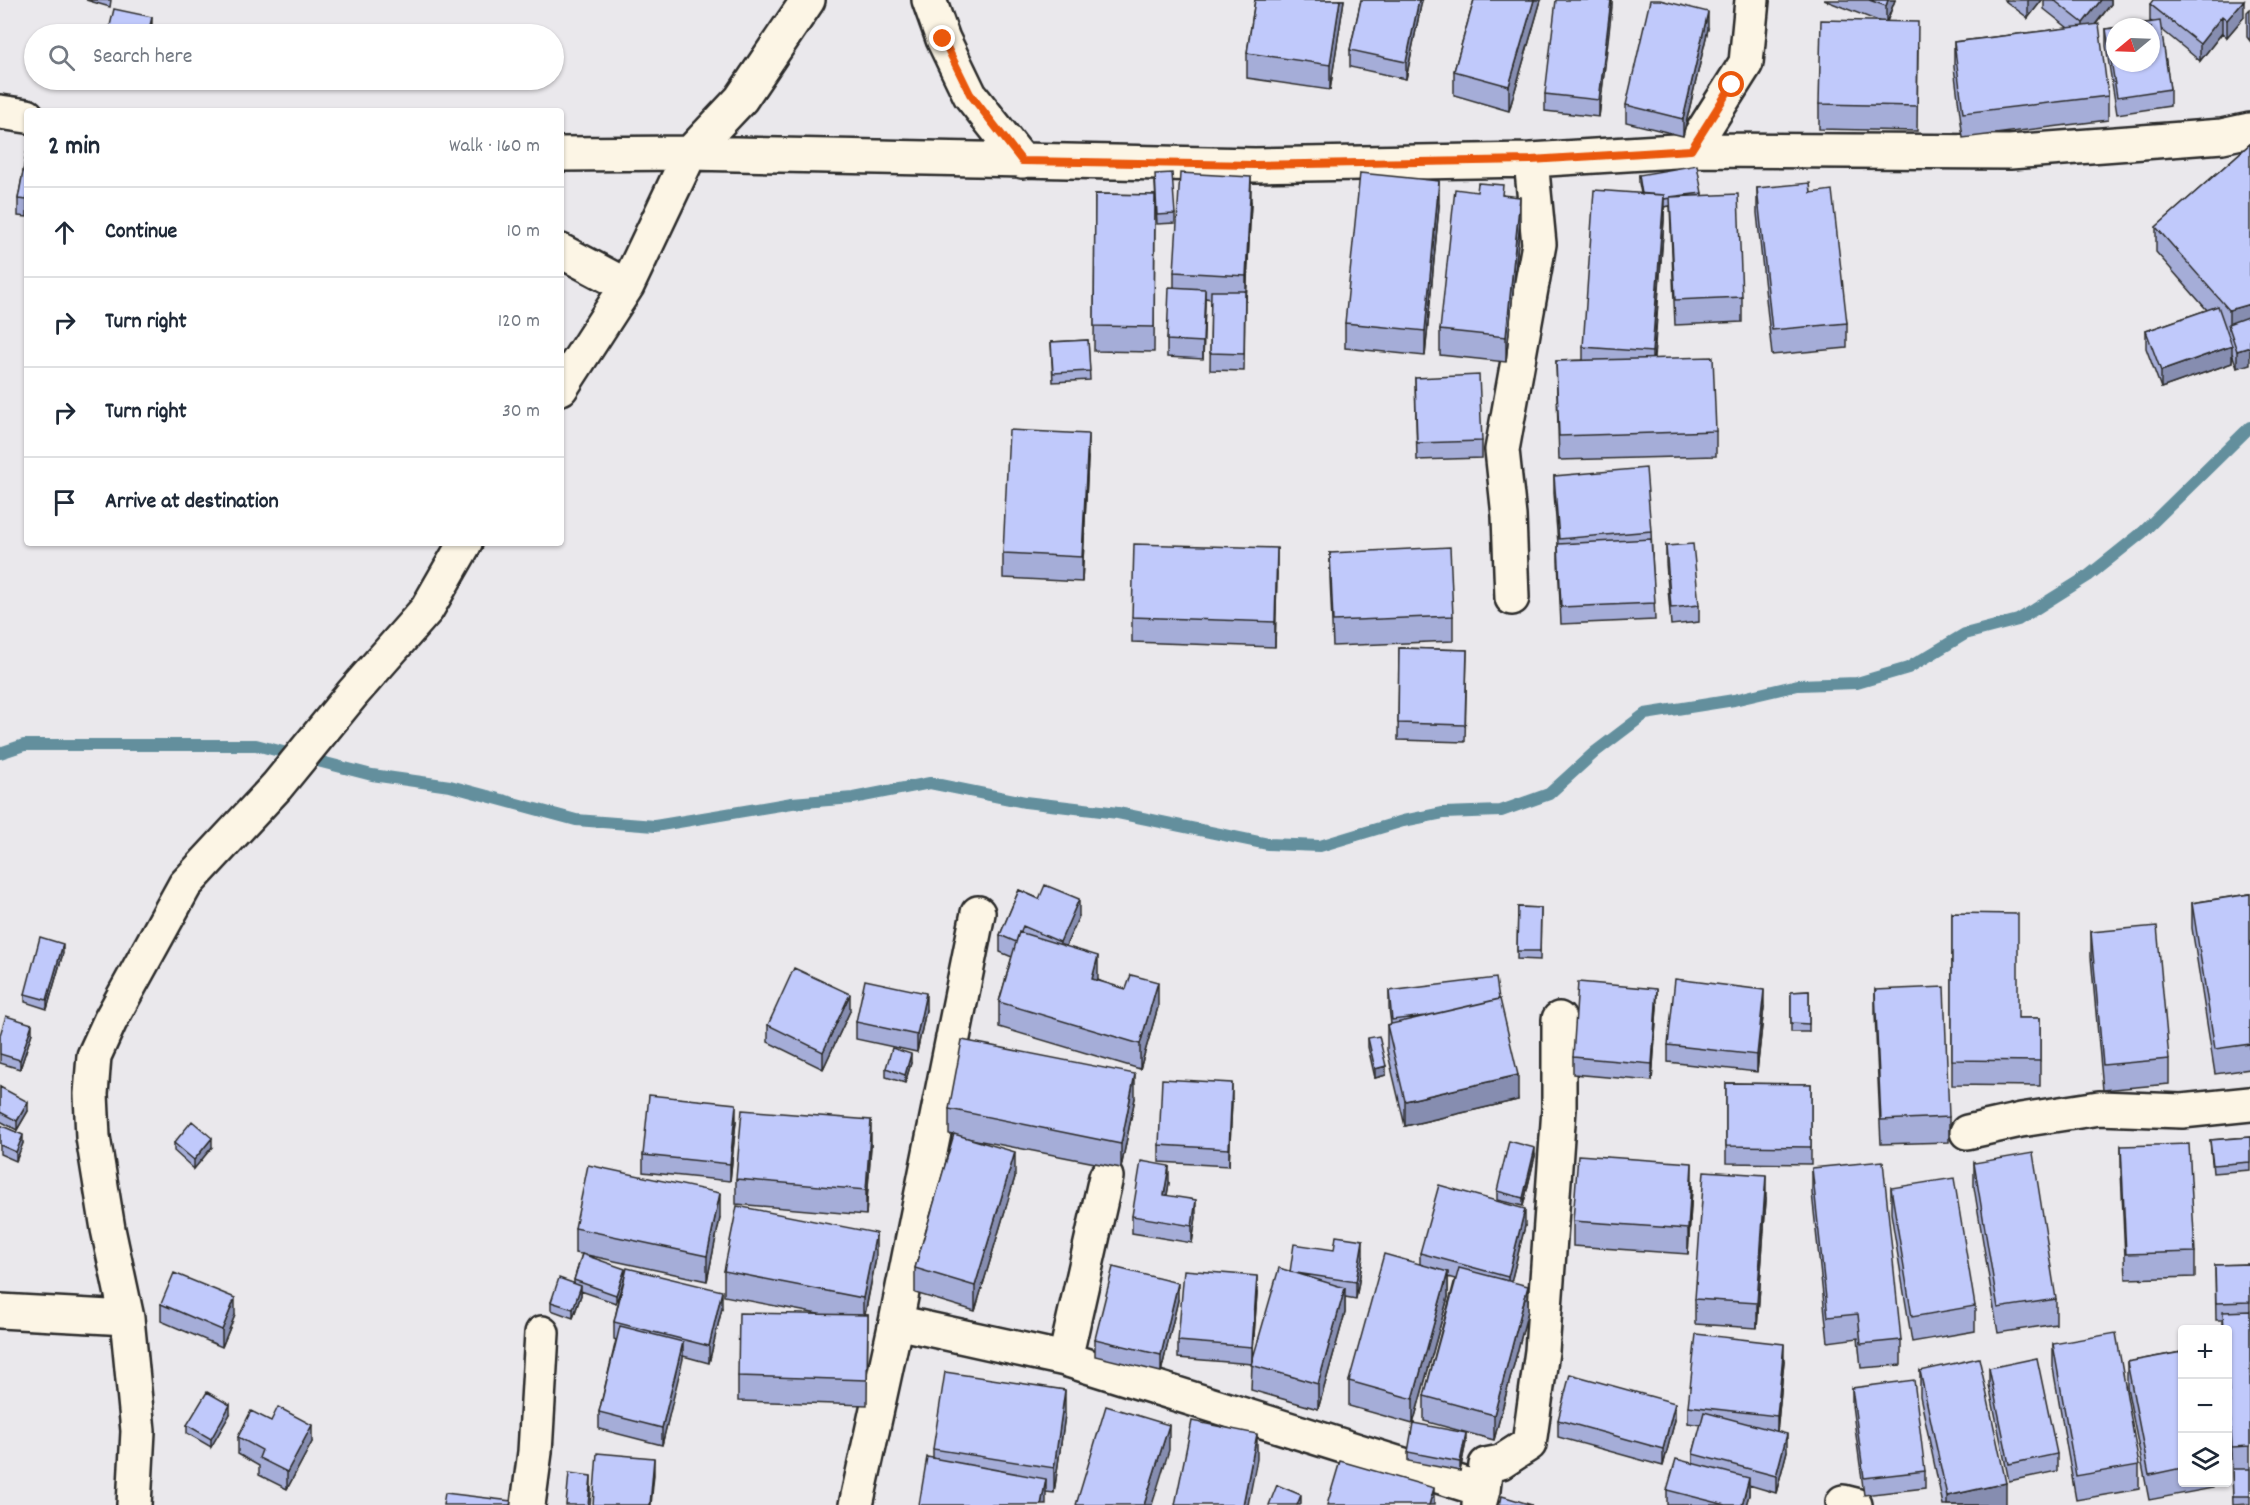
<!DOCTYPE html>
<html lang="en">
<head>
<meta charset="utf-8">
<style>
  body { margin:0; font-family:Dekko,sans-serif; background:#f2f2f3; color:#1f2937 }
  .controls { position:absolute; right:18px; bottom:18px; display:grid; overflow:hidden; border-radius:6px; box-shadow:0 2px 4px #0004 }
  .controls button { width:54px; height:54px; display:grid; place-items:center; padding:0; border:0; border-bottom:2px solid #e0e1e3; background:#fff; color:#1f2937; font:30px sans-serif }
  .compass { position:absolute; left:2106px; top:18px; width:54px; height:54px; border-radius:50%; background:#fff; box-shadow:0 2px 4px #0004; rotate:251deg }
  .stop { position:absolute; width:18px; height:18px; margin:-14px; border:4px solid #ea580c; border-radius:50%; background:#fff }
  .stop.end { background:#ea580c; border-color:#fff; box-shadow:0 2px 6px #0008 }
  .list { margin:0; padding:0; list-style:none }
  h2 { display:flex; justify-content:space-between; align-items:center; height:78px; margin:0; padding:0 24px; font-size:26px }
  h2 small { font-size:20px; font-weight:400; color:#747a83 }
  .list li { display:grid; grid-template-columns:39px 1fr auto; gap:18px; align-items:center; box-sizing:border-box; height:90px; padding:0 24px; border-top:2px solid #e0e1e3 }
  .list b { display:block; font-size:22px; white-space:nowrap }
  .list em { font-size:20px; font-style:normal; color:#747a83 }
  .icon { flex:none; width:33px; height:33px; fill:none; stroke:currentColor; stroke-width:2; stroke-linecap:round; stroke-linejoin:round }
  .map { position:relative; flex:none; width:2250px; height:1505px; overflow:hidden }
  .search { position:absolute; background:#fff; box-shadow:0 2px 4px #0004; left:24px; top:24px; width:540px; height:66px; display:flex; align-items:center; gap:15px; box-sizing:border-box; padding:0 21px; border-radius:33px; color:#747a83; font-size:22px }
  .panel { position:absolute; background:#fff; box-shadow:0 2px 4px #0004; left:24px; top:108px; width:540px; height:438px; border-radius:6px }
  .map>svg:first-child { display:block }
  .lines { fill:none; stroke-linecap:round; stroke-linejoin:round }
  .stream { stroke:#638f9d; stroke-width:12 }
  .minor-casing { stroke:#2b2b2b; stroke-width:38 }
  .minor { stroke:#fcf5e5; stroke-width:33 }
  .wall { fill:#a5add8; stroke:#2b2b2b; stroke-width:1.5 }
  .shaded-wall { fill:#868db0; stroke:#2b2b2b; stroke-width:1.5 }
  .building { fill:#c0c9fb; stroke:#2b2b2b; stroke-width:1.5 }
  .route { stroke:#ea580c; stroke-width:8 }
</style>
</head>
<body>
<div class="map">
<svg width="2250" height="1505" viewBox="0 0 2250 1505">
  <rect width="100%" height="100%" fill="#eae8ec"/>
  <filter id="ink" filterUnits="userSpaceOnUse"><feTurbulence type="fractalNoise" baseFrequency=".0167" numOctaves="2"/><feDisplacementMap in="SourceGraphic" scale="12" xChannelSelector="R" yChannelSelector="G"/><feConvolveMatrix kernelMatrix="1 2 1 2 8 2 1 2 1" color-interpolation-filters="sRGB"/></filter>
  <g filter="url(#ink)">
    <g class="lines">
      <path class="stream" d="M0 753 24 745H256L372 775 450 786 576 820 655 826 792 803 853 798 930 783 1025 802 1118 813 1268 844 1320 846 1403 821 1443 813 1501 811 1549 794 1595 752 1645 714 1734 700 1798 685 1857 683 1908 668 1965 634 2018 620 2088 576 2143 532 2250 427"/>
      <g class="minor-casing">
        <path id="minor" d="M929 0 943 39 970 95 1022 161
          M0 112 27 116
          M1691 150 1746 63 1752 0
          M561 154 690 153 1255 165 1531 160 1691 150 2010 152 2222 136 2250 130
          M561 251 627 286
          M561 388 627 286 690 153 741 99 808 0
          M1512 598 1509 516 1502 450 1539 244 1531 160
          M1967 1132 2021 1120 2099 1108 2182 1111 2250 1104
          M0 1311 127 1318
          M896 1322 1065 1359 1483 1490
          M1065 1359 1106 1177
          M1843 1502 1855 1505
          M134 1505 138 1431 127 1318 108 1229 93 1137 91 1094 94 1056 110 1021 185 885 277 786 353 693 427 609 465 543
          M528 1505 535 1452 542 1333
          M856 1505 896 1322 978 913
          M1479 1505 1483 1490 1486 1465 1501 1462 1529 1444 1542 1351 1559 1109V1019"/>
      </g>
      <use href="#minor" class="minor"/>
    </g>
    <path class="wall" d="M86 0H111L110 7Z
      M1255 0H1344L1330 90 1247 78V53Z
      M1361 0H1422L1406 79 1350 67V50Z
      M1474 0H1541L1509 111 1454 95V71Z
      M1612 0 1599 117 1545 111V94Z
      M1824 0H1895L1887 22 1918 47 1917 131 1819 129V104L1881 22Z
      M2004 0H2042L2028 18Z
      M2044 0H2111V4L2096 24 2108 96V120L1963 138 1954 67V42L2068 28 2044 9Z
      M2150 4 2244 17 2227 37 2222 33 2200 61 2161 29 2170 89V106L2117 114 2106 46V29L2152 22 2150 21Z
      M2250 9V41L2247 37V12Z
      M1708 29 1683 136 1626 122V105Z
      M2250 144 2237 368 2232 353V363L2161 388 2146 348V331L2207 310 2156 252V227Z
      M27 150V217L18 216V199Z
      M1639 175 1702 193V196L1742 297V322L1675 325 1670 206 1664 207V220L1654 358 1716 431V456L1559 460 1556 361 1583 360V347L1641 193 1639 183Z
      M1155 183 1175 214V223L1157 224Z
      M1757 188 1811 193 1847 323V348L1772 355 1757 213Z
      M1095 194 1155 195 1154 352 1094 351Z
      M1503 195 1520 222 1506 362 1440 355V330Z
      M1251 202 1246 301H1245L1244 371 1210 370 1211 299 1205 298 1203 359 1167 357V340L1174 287V272Z
      M1439 206 1425 356 1345 348V323Z
      M1088 340 1090 380 1053 382 1051 342Z
      M1415 378 1482 441V458L1417 460Z
      M1088 458 1082 582 1003 578V553Z
      M1554 476 1651 531 1655 620 1561 624 1558 561V544L1554 493Z
      M1666 546 1699 605V622L1671 625 1666 563Z
      M1330 553 1453 616V641L1333 646 1330 578Z
      M1277 573 1275 647 1132 642V617Z
      M1399 648 1467 650 1465 742 1398 740Z
      M1019 890 1079 916 1066 946 1098 980 1158 1007 1140 1069 999 1027V1002L1012 957 1000 952V935Z
      M2250 894V1069L2215 1074 2192 928V903Z
      M1518 907 1541 908 1540 960 1517 959Z
      M1952 913 2018 1018H2040V1086L1952 1085Z
      M2091 932 2169 1059V1084L2103 1090 2091 957Z
      M63 953 47 1009 25 1002V994Z
      M1875 990 1949 1117V1142L1881 1144 1875 1014Z
      M1389 991 1499 999 1518 1100 1405 1126 1387 1050V1025L1391 1024 1389 1008Z
      M1809 991V1032H1791V992Z
      M1657 1006 1652 1081 1573 1074V1057Z
      M1764 1007 1757 1072 1668 1062V1045Z
      M926 1010 917 1052 856 1039V1022Z
      M850 1011 823 1069 768 1042V1025Z
      M32 1033 20 1069 0 1063V1035Z
      M1368 1038 1386 1075 1375 1078 1368 1047Z
      M911 1063 905 1083 886 1077V1068Z
      M1726 1083 1811 1084V1164L1726 1163Z
      M0 1087 28 1111 17 1130 0 1121Z
      M1135 1098 1121 1168 966 1138 1015 1177 975 1311 915 1293V1268L954 1135 949 1134V1109Z
      M1232 1100 1229 1166 1159 1162V1145Z
      M736 1121 730 1181 643 1172V1155Z
      M0 1125 23 1143 16 1161 0 1154Z
      M2250 1137V1170L2213 1173 2210 1140Z
      M174 1143 212 1147 194 1169 174 1151Z
      M871 1145 866 1215 736 1204V1179Z
      M2121 1146 2195 1252V1277L2126 1279 2121 1171Z
      M1535 1156 1523 1206 1497 1200V1191Z
      M1974 1163 2056 1299V1324L1998 1333 1974 1187Z
      M1812 1168 1901 1340V1365L1861 1368 1858 1338 1828 1342 1812 1193Z
      M1169 1183 1167 1195 1196 1217 1192 1243 1132 1233V1216Z
      M1692 1188 1688 1254 1573 1246V1221Z
      M1891 1188 1975 1306V1331L1912 1342 1891 1213Z
      M1766 1200 1757 1328 1695 1324V1299Z
      M720 1218 707 1281 587 1255 625 1273 722 1308 709 1363 683 1356 662 1445 599 1429V1412L616 1340 614 1339V1322L622 1286 616 1303 581 1291V1295L573 1318 551 1310V1302L574 1283V1280L582 1254 575 1253V1228Z
      M1525 1226 1511 1282 1528 1311 1494 1440 1424 1421V1396L1455 1279 1448 1277V1297L1413 1424 1349 1406V1381L1420 1265V1253Z
      M1363 1257 1356 1299 1345 1297V1313L1318 1409 1251 1390 1252 1364 1178 1358V1341L1257 1293 1252 1363 1290 1272Z
      M876 1258 865 1315H868L867 1405 738 1401V1376L818 1314 724 1296V1271Z
      M2250 1264V1504L2233 1505 2232 1470 2228 1402V1329H2223V1320H2216L2215 1265Z
      M1178 1300 1161 1372 1095 1356V1339Z
      M161 1304 235 1315 222 1347 161 1321Z
      M2053 1344 2139 1465V1489L2076 1500 2053 1368Z
      M2182 1352V1482H2213V1488L2149 1500 2127 1387V1362Z
      M1784 1361 1777 1431 1787 1451 1776 1493 1749 1485V1495L1746 1505H1667V1490L1693 1464V1454L1701 1425 1688 1423V1406Z
      M1989 1368 2057 1454V1471L2009 1481 1989 1385Z
      M1920 1371 2006 1505H1943L1920 1396Z
      M1852 1388 1925 1471V1488L1864 1495 1852 1405Z
      M230 1414 211 1447 187 1433V1425Z
      M1065 1415 1054 1493 1046 1492 933 1458V1449Z
      M1558 1420H1675L1663 1466 1558 1437Z
      M238 1437 312 1442 287 1489 259 1475V1466L238 1454Z
      M1466 1442 1460 1471 1408 1461V1452Z"/>
    <path class="shaded-wall" d="M1340 0H1344L1330 90V65Z
      M1419 0H1422L1406 79V62Z
      M1534 0H1541L1509 111V86Z
      M1611 0H1612V7L1599 117V100Z
      M1888 0H1895L1886 23V6Z
      M2029 0H2042L2028 18V1Z
      M2101 0H2111V4L2083 40V23Z
      M2244 0V17L2227 37V20Z
      M1708 12V29L1683 136V119Z
      M2222 16V33L2200 61V44Z
      M152 17V26L150 34H148Z
      M1251 177V202L1246 301V276Z
      M1439 181V206L1425 356V331Z
      M1664 195V220L1652 377V352Z
      M1520 197V222L1506 362V337Z
      M1205 289V306L1203 359V342Z
      M2250 304V329H2229V310Z
      M2232 346V363L2161 388V371Z
      M2250 347V364L2237 368V351Z
      M1088 434V458L1082 582V557Z
      M1277 548V573L1275 647V622Z
      M1079 899V916L1060 959V942Z
      M63 944V953L47 1009V1000Z
      M1098 956V981L1092 979Z
      M1158 982V1007L1140 1069V1044Z
      M1657 989V1006L1652 1081V1064Z
      M1764 990V1007L1757 1072V1055Z
      M926 993V1010L917 1052V1035Z
      M850 994V1011L823 1069V1052Z
      M32 1024V1033L20 1069V1060Z
      M911 1054V1063L905 1083V1075Z
      M1386 1066V1075L1375 1078V1069Z
      M1135 1074V1098L1121 1168V1144Z
      M1518 1075V1100L1405 1126V1101Z
      M1232 1083V1100L1229 1166V1149Z
      M28 1102V1111L17 1130V1121Z
      M736 1104V1121L730 1181V1164Z
      M871 1120V1145L866 1215V1190Z
      M23 1135V1143L16 1161V1152Z
      M212 1138V1147L194 1169V1160Z
      M1535 1148V1156L1523 1206V1198Z
      M1015 1152V1177L975 1311V1286Z
      M1692 1163V1188L1688 1254V1229Z
      M1169 1166V1183L1164 1212V1195Z
      M1766 1175V1200L1757 1328V1303Z
      M720 1193V1218L707 1281V1256Z
      M1196 1200V1217L1192 1243V1226Z
      M1525 1209V1226L1508 1294V1277Z
      M876 1233V1258L863 1323V1298Z
      M1363 1240V1257L1356 1299V1282Z
      M625 1269V1277L616 1303V1295Z
      M1448 1272V1297L1413 1424V1399Z
      M1257 1276V1293L1252 1364V1347Z
      M1178 1283V1300L1161 1372V1355Z
      M581 1286V1295L573 1318V1309Z
      M1528 1286V1311L1494 1440V1415Z
      M1345 1288V1313L1318 1409V1384Z
      M722 1291V1308L709 1363V1346Z
      M235 1298V1315L222 1347V1330Z
      M683 1342V1359L662 1445V1428Z
      M1784 1344V1361L1777 1433V1416Z
      M1065 1390V1415L1054 1493V1468Z
      M1675 1403V1420L1663 1466V1449Z
      M230 1405V1414L211 1447V1439Z
      M312 1425V1442L287 1489V1472Z
      M1169 1425V1450L1152 1505H1144Z
      M1466 1433V1442L1460 1471V1462Z
      M1257 1434V1459L1248 1505H1243Z
      M1787 1434V1451L1776 1493V1476Z
      M654 1458V1475L651 1505H650Z
      M591 1476V1493L590 1505H588Z
      M1749 1478V1495L1746 1505H1742Z
      M1046 1479V1505H1041Z
      M2006 1483V1505H1947V1496Z
      M1434 1488V1505H1429Z
      M1301 1495V1503L1300 1505H1297Z"/>
    <path class="building" d="M1255 0H1340L1330 65 1247 53Z
      M1361 0H1419L1406 62 1350 50Z
      M1474 0H1534L1509 86 1454 71Z
      M1556 0H1611L1599 100 1545 94Z
      M1650 0H1660L1708 12 1683 119 1626 105Z
      M1869 0H1888L1886 6Z
      M2054 0H2101L2083 23Z
      M2153 0H2244L2227 20 2222 16 2200 44 2150 4Z
      M114 9 152 17 148 34H108Z
      M1821 20 1918 22 1917 106 1819 104Z
      M2160 21 2170 89 2117 97 2106 29 2115 28V63H2151V27H2119Z
      M2099 24 2108 96 1963 113 1954 42Z
      M2250 144V304L2229 310 2156 227Z
      M27 150V200L18 199Z
      M1697 165 1702 193 1670 197V198L1664 199V195L1642 194 1639 175Z
      M1172 173 1175 214 1157 215 1155 174Z
      M1180 173 1251 177 1246 276 1174 272Z
      M1360 173 1439 181 1425 331 1345 323Z
      M1478 183 1503 185 1502 195 1520 197 1506 337 1440 330 1455 189 1477 192Z
      M1810 183 1811 193 1832 190 1847 323 1772 330 1757 188Z
      M1594 190 1664 195 1652 352 1583 347Z
      M1095 194 1155 195 1154 327 1094 326Z
      M1738 194 1742 297 1675 300 1670 197Z
      M1169 287 1205 289 1203 342 1167 340Z
      M1211 291H1245L1244 354 1210 353Z
      M2218 306 2232 346 2161 371 2146 331Z
      M2250 316V347L2237 351 2228 324Z
      M1088 340 1090 371 1053 373 1051 342Z
      M1713 357 1716 431 1559 436 1556 361Z
      M1479 375 1482 441 1417 443 1415 378Z
      M1009 430 1088 434 1082 557 1003 553Z
      M1646 468 1651 531 1559 539 1554 476Z
      M1651 539 1655 603 1561 607 1558 544Z
      M1134 544 1277 548 1275 622 1132 617Z
      M1693 544 1699 605 1671 608 1666 546Z
      M1450 547 1453 616 1333 621 1330 553Z
      M1399 648 1467 650 1465 725 1398 723Z
      M1045 885 1079 899 1060 942 1023 926 1020 933 1019 932 1016 942 1000 935 1019 890 1039 899Z
      M2250 894V1044L2215 1049 2192 903Z
      M1518 907 1541 908 1540 951H1517Z
      M1952 913 2018 914V1018H2040V1061L1952 1060Z
      M2157 926 2169 1059 2103 1065 2091 932Z
      M1019 932 1098 956 1092 979 1126 989 1131 975 1158 982 1140 1044 999 1002Z
      M40 937 63 944 47 1000 25 994Z
      M794 968 850 994 823 1052 768 1025Z
      M1496 978 1499 999 1425 1016 1392 1020 1389 991Z
      M1675 979 1764 990 1757 1055 1668 1045Z
      M865 980 926 993 917 1035 856 1022Z
      M1578 982 1657 989 1652 1064 1573 1057Z
      M1944 987 1949 1117 1881 1120 1875 990Z
      M1809 991V1024L1791 1023V992Z
      M1500 999 1518 1075 1405 1101 1387 1025Z
      M6 1016 32 1024 20 1060 0 1054V1035Z
      M1379 1036 1386 1066 1375 1069 1368 1038Z
      M962 1040 1135 1074 1121 1144 949 1109Z
      M892 1048 911 1054 905 1075 886 1068Z
      M1162 1079 1232 1083 1229 1149 1159 1145Z
      M1726 1083 1811 1084V1147L1726 1146Z
      M0 1087 28 1102 17 1121 0 1112Z
      M649 1095 736 1104 730 1164 643 1155Z
      M742 1110 871 1120 866 1190 736 1179Z
      M192 1121 212 1138 194 1160 174 1143Z
      M0 1125 23 1135 16 1152 0 1145Z
      M954 1134 1015 1152 975 1286 915 1268Z
      M2250 1137V1162L2213 1165 2210 1140Z
      M1509 1141 1535 1148 1523 1198 1497 1191Z
      M2189 1144 2195 1252 2126 1254 2121 1146Z
      M2033 1153 2056 1299 1998 1308 1974 1163Z
      M1578 1155 1692 1163 1688 1229 1573 1221Z
      M1141 1161 1169 1166 1164 1195 1196 1200 1192 1226 1132 1216Z
      M1883 1161 1901 1340 1861 1344 1858 1314 1828 1317 1812 1168Z
      M588 1165 720 1193 707 1256 575 1228Z
      M1704 1171 1766 1175 1757 1303 1695 1299Z
      M1954 1178 1975 1306 1912 1317 1891 1188Z
      M1439 1185 1525 1209 1508 1277 1420 1253Z
      M737 1206 876 1233 863 1298 724 1271Z
      M1336 1236 1363 1240 1356 1282 1290 1272 1294 1244 1334 1250Z
      M582 1254 625 1269 616 1295 574 1280Z
      M1384 1254 1448 1272 1413 1399 1349 1381Z
      M2250 1264V1302L2216 1303 2215 1265Z
      M1113 1267 1178 1283 1161 1355 1095 1339Z
      M627 1268 722 1291 709 1346 614 1322Z
      M1279 1268 1345 1288 1318 1384 1251 1365Z
      M1459 1268 1528 1286 1494 1415 1424 1396Z
      M1184 1270 1257 1276 1252 1347 1178 1341Z
      M174 1273 235 1298 222 1330 161 1304Z
      M559 1278 581 1286 573 1309 551 1302Z
      M2250 1311V1446L2232 1447 2228 1377V1329H2224L2223 1312Z
      M739 1313 868 1315 867 1380 738 1376Z
      M620 1326 683 1342 662 1428 599 1412Z
      M2116 1333 2139 1465 2076 1476 2053 1344Z
      M1696 1334 1784 1344 1777 1416 1688 1406Z
      M2182 1352V1468L2149 1475 2127 1362Z
      M1979 1358 2006 1483 1947 1496 1920 1371Z
      M2037 1358 2057 1454 2009 1464 1989 1368Z
      M945 1372 1065 1390 1054 1468 933 1449Z
      M1570 1374 1675 1403 1663 1449 1558 1420Z
      M1914 1380 1925 1471 1864 1478 1852 1388Z
      M207 1392 230 1405 211 1439 187 1425Z
      M1106 1406 1169 1425 1144 1505H1076Z
      M278 1407 312 1425 287 1472 259 1458 262 1450 238 1437 251 1411 271 1421Z
      M1704 1412 1787 1434 1776 1476 1693 1454Z
      M1192 1421 1257 1434 1243 1505H1175Z
      M1413 1423 1466 1433 1460 1462 1408 1452Z
      M597 1453 654 1458 650 1505H593Z
      M927 1457 1046 1479 1041 1505H919Z
      M1676 1459 1749 1478 1742 1505H1726L1667 1490Z
      M1340 1461 1434 1488 1429 1505H1327Z
      M2232 1469H2250V1496H2233Z
      M569 1473 591 1476 588 1505H566Z
      M1277 1485 1301 1495 1297 1505H1269Z
      M445 1493 511 1501 510 1505H443Z
      M1502 1496 1532 1505H1500Z"/>
  </g>
  <g class="lines" filter="url(#ink)">
    <path class="route" d="M943 39 970 94 1022 161 1255 165 1531 160 1691 150 1732 85"/>
  </g>
</svg>
<div class="controls">
<button>+</button>
<button>−</button>
<button><svg class="icon" aria-label="layers" viewBox="0 0 24 24"><path d="M12 4l9 5-9 5-9-5zM3 14l9 5 9-5"/></svg></button>
</div>
<svg class="compass" viewBox="-18 -18 36 36"><path d="M0-13l5 13h-10z" fill="#e53935"/><path d="M0 13l5-13h-10z" fill="#747a83"/></svg>
<div class="stop" style="left:1732px;top:85px"></div>
<div class="stop end" style="left:943px;top:39px"></div>
<div class="search"><svg class="icon" aria-label="search" viewBox="0 0 24 24"><circle cx="10" cy="10" r="6"/><path d="M15 15l6 6"/></svg>Search here</div>
<section class="panel">
<h2>2 min<small>Walk · 160 m</small></h2>
<ul class="list">
<li><svg class="icon" aria-label="ahead" viewBox="0 0 24 24"><path d="M12 20V5M6 11l6-6 6 6"/></svg><div><b>Continue</b></div><em>10 m</em></li>
<li><svg class="icon" aria-label="right" viewBox="0 0 24 24"><path d="M7 20v-9h11M14 6l5 5-5 5"/></svg><div><b>Turn right</b></div><em>120 m</em></li>
<li><svg class="icon" aria-label="right" viewBox="0 0 24 24"><path d="M7 20v-9h11M14 6l5 5-5 5"/></svg><div><b>Turn right</b></div><em>30 m</em></li>
<li><svg class="icon" aria-label="arrive" viewBox="0 0 24 24"><path d="M6 21V4h12l-3 4 3 4H6"/></svg><div><b>Arrive at destination</b></div></li>
</ul>
</section>
</div>
</body>
</html>
